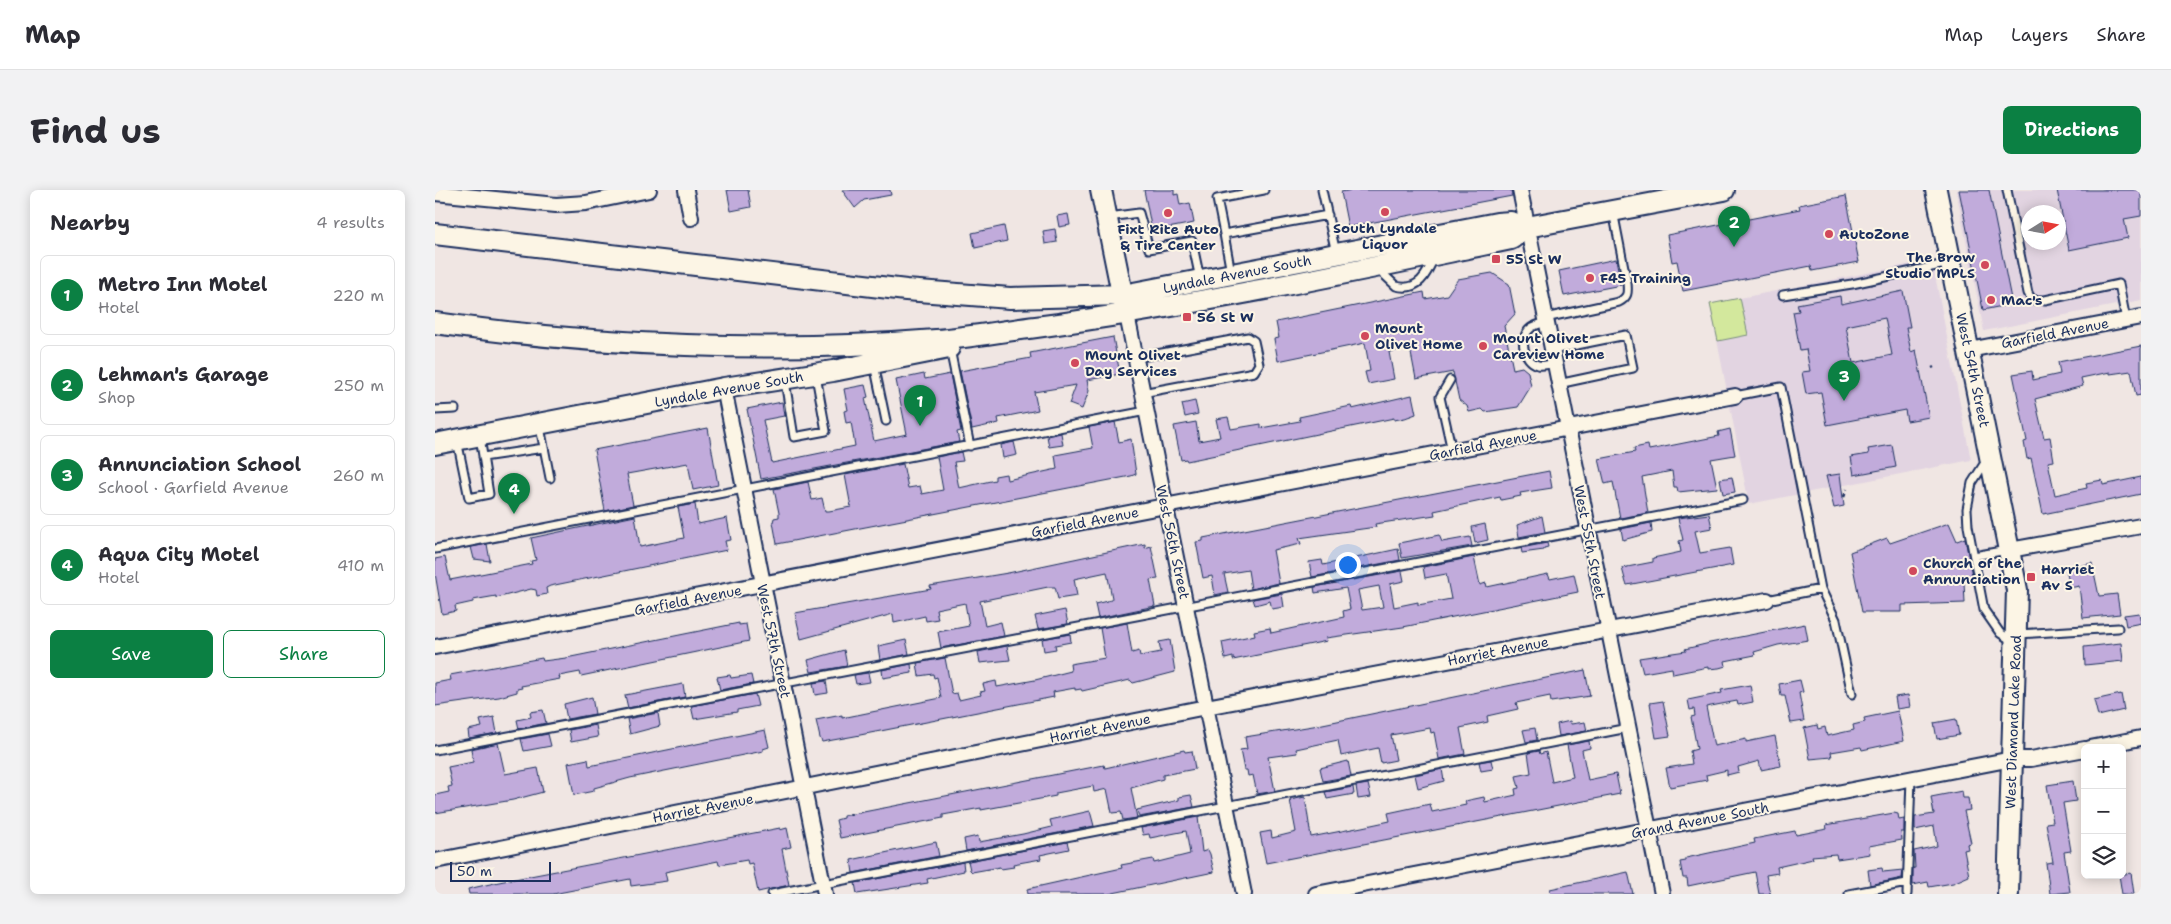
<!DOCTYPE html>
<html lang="en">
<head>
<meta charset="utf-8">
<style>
  body { margin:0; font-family:"Shantell Sans",sans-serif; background:#f2f2f3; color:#2b2b33 }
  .controls { position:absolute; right:15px; bottom:15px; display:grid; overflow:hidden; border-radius:8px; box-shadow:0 2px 12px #0003 }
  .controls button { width:45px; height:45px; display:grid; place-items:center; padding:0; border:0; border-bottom:1px solid #e1e1e2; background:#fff; color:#2b2b33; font:25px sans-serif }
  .compass { position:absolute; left:1586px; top:15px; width:45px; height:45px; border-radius:50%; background:#fff; box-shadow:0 2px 12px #0003; rotate:79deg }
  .scale { position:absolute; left:15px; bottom:12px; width:101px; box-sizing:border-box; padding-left:5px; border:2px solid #1b2f5e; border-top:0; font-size:14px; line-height:18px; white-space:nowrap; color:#1b2f5e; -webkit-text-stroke:4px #fcf5e5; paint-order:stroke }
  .you { position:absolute; left:912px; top:374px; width:18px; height:18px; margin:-12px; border:4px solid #fff; border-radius:50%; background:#1a73e8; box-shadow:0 0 0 8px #1a73e833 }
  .badge { display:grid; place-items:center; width:32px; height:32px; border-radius:50%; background:#0b8043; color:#fff; font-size:16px; font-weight:700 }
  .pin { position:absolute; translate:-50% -41px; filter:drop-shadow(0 1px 2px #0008) }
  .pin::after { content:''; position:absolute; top:26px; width:18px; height:15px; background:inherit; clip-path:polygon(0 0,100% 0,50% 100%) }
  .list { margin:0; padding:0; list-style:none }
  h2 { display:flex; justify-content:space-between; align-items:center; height:65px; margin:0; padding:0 20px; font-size:21px }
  h2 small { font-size:16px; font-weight:400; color:#7c7c81 }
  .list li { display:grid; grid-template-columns:32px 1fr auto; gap:15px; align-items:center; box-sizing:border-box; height:80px; margin:0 10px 10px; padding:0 10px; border:1px solid #e1e1e2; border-radius:8px }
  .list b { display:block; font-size:19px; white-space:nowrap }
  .list p { margin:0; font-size:16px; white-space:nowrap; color:#7c7c81 }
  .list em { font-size:16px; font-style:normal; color:#7c7c81 }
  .actions { display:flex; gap:10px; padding:15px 20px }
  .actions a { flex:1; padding:11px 0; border:1px solid #0b8043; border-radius:8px; text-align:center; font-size:18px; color:#0b8043 }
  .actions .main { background:#0b8043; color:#fff }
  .icon { flex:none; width:28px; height:28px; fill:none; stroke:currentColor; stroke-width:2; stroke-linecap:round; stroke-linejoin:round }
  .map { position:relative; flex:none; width:1706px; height:704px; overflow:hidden; border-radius:8px }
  header { display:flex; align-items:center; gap:30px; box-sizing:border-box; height:70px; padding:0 25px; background:#fff; border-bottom:1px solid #e1e1e2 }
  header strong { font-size:24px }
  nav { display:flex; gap:28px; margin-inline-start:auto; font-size:18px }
  .intro { display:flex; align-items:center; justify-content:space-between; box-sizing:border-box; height:120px; padding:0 30px }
  h1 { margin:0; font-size:35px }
  .button { padding:12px 22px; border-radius:8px; background:#0b8043; color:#fff; font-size:18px; font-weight:700 }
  main { display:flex; gap:30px; padding:0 30px }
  aside { flex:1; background:#fff; border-radius:8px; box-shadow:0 2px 12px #0003 }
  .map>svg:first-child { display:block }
  .built { fill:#e2d4e1; fill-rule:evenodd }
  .green { fill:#d3e89d; stroke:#778c7e }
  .building { fill:#c1abdb; stroke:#1b2f5e; fill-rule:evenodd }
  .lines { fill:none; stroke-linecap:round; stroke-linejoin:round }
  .lane-casing { stroke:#1b2f5e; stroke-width:11 }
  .street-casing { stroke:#1b2f5e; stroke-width:18 }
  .secondary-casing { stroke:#1b2f5e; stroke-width:24 }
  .path { stroke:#1b2f5e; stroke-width:2.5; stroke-dasharray:4 4; stroke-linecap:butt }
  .lane { stroke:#fcf5e5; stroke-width:7 }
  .street { stroke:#fcf5e5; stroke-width:14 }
  .secondary { stroke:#fcf5e5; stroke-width:20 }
  .poi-dot { fill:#d1495b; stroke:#fcf5e5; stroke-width:2 }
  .labels { text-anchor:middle; stroke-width:4; stroke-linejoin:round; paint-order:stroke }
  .poi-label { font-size:14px; font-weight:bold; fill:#1b2f5e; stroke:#fcf5e5; text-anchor:start }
  .street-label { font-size:14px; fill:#1b2f5e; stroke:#fcf5e5 }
</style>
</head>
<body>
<header>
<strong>Map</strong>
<nav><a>Map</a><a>Layers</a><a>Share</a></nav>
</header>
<div class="intro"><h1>Find us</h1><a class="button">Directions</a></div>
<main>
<aside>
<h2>Nearby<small>4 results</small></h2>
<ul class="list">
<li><span class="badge">1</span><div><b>Metro Inn Motel</b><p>Hotel</p></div><em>220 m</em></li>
<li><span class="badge">2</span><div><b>Lehman's Garage</b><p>Shop</p></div><em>250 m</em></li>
<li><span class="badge">3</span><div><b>Annunciation School</b><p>School · Garfield Avenue</p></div><em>260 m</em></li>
<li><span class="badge">4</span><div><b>Aqua City Motel</b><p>Hotel</p></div><em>410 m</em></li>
</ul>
<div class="actions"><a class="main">Save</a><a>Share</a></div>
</aside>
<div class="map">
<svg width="1706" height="704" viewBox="0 0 1706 704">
  <rect width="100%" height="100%" fill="#f0e6e3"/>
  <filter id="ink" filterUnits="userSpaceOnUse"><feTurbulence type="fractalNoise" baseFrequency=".02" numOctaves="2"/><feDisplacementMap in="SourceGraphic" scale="10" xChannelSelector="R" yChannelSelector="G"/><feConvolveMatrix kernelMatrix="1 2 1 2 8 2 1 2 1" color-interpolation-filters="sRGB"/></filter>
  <g filter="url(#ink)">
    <path class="built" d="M1521 0H1706V110L1549 141ZM1594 22H1624V52H1594Z
      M1497 70 1536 270 1314 314 1275 114Z"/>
    <path class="green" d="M1305 108 1313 145 1283 151 1275 114Z"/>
    <path class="building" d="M292 0H313L316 17 296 21Z
      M407 0H455L456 5 429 10 420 18Z
      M709 0H739V5L743 4 745 15 755 13 759 33 717 41Z
      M917 0H1076L1077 6 913 37 906 2Z
      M1524 0H1554L1577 114 1548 120Z
      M1622 0H1706V26L1689 29 1693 48 1634 60Z
      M1411 6 1424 72 1377 81 1376 76 1248 101 1242 71 1237 72 1232 45 1365 19 1364 15Z
      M633 24 635 35 624 37 622 26Z
      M569 36 572 51 540 58 537 43Z
      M620 39 622 52 610 54 608 41Z
      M1181 69 1186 95 1129 106 1124 81Z
      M1057 83 1074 94 1080 124 1069 136 1078 179 1087 177 1093 182 1096 196 1083 217 1050 222 1047 219 1034 222 1032 216 1024 210 1018 182 981 189 975 158 954 162 959 189 933 194 930 182 935 181 930 153 843 171 839 149 844 148 841 132 989 102 990 109 1012 105 1023 89Z
      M1468 101 1475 137H1471L1476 162 1481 160 1494 227 1472 231 1470 220 1392 235 1386 202 1371 204 1367 182 1375 181 1371 159 1365 160 1358 122 1364 121 1362 114 1405 106 1406 114ZM1450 128 1457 165 1418 173 1411 136Z
      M678 147 685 184 652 190 654 201 647 219 634 214 641 195 599 202 603 220 563 228 564 233 537 239 525 181 596 168 595 163Z
      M1706 156V205L1701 206 1696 181 1675 184V182L1646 188 1648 196 1600 209 1609 248 1615 247 1619 271 1613 272 1620 305 1652 298 1651 293 1667 290 1668 295 1706 287V304L1608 324 1596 268 1592 269 1589 252 1592 251 1578 184 1597 181 1598 190 1625 184 1623 172Z
      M489 184 490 189 515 184 526 241 522 242 524 252 326 289 312 219 347 212 349 226 328 230 337 273 420 256 416 232 411 233 409 221 413 220 409 199 430 195 433 207 430 208 439 251 472 244 461 190Z
      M977 205 981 224 970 228 959 230V228L752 271 751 269 746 270 739 236 761 232 764 251 785 247 781 229 793 227 796 239 826 234V238L865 231 864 227 916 216 917 219Z
      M760 211 763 224 750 227 747 214Z
      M680 232 684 252 696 249 701 284 696 286 342 354 338 332 339 328 344 327V323L339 299 373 292 377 310 387 308 390 321H394L416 317 410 285 468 274 473 298 485 296 487 304 508 300 502 267 526 262 528 271 519 272 524 298 560 290V286L571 284 572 290 622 279 620 265 658 258 654 237Z
      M273 238 283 295 258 300 253 273 192 284 198 315 170 321 159 260Z
      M1295 239 1300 265 1276 269 1282 298 1243 302 1242 297H1239L1237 281 1207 287 1213 323 1185 328 1178 292 1170 294 1164 269 1200 262 1199 258 1213 255 1214 260 1284 246 1283 242Z
      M626 243 628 255 614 257 612 246Z
      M579 252 582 265 568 268 566 255Z
      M1457 255 1461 277 1419 285 1416 267 1434 264 1433 259Z
      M1114 281 1117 298 1085 303 1086 306 1066 310 1065 307 999 321 1000 325 940 334 941 337 864 348 866 354 838 360 844 393 816 399 813 380 789 384 793 402 780 405 777 386 768 388 761 352 768 351V348Z
      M1405 284 1409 316 1399 318 1391 286Z
      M1297 287 1300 302 1288 304 1285 289Z
      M260 314 263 334 292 328 296 350 290 351 292 360 115 396 111 398 112 404 102 406 101 400 96 399 61 408V406L38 410V412L20 416 21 421 7 424 0 383V369L10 367 15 390 97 374 96 371 101 370 96 348 200 326 205 357 249 348 243 317Z
      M1274 324 1277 338 1260 341 1265 363 1295 358 1298 375 1192 395 1191 393 1187 378 1218 372V368L1246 362 1244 351 1248 350 1243 328Z
      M1107 326 1110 342 1084 347 1082 335Z
      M1216 333 1217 342 1188 350 1186 339Z
      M1514 333 1522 351 1530 348 1538 391 1529 392 1530 413 1467 415V422H1427L1415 362 1452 348 1455 353Z
      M1050 334 1053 350 1040 353 1037 337Z
      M1004 345 1007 352 1035 347 1037 356 967 368 964 353Z
      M1112 353 1113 357 1109 358V360L1087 363 1086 358Z
      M52 354 55 371 39 369 36 357Z
      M710 354V358L716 356 723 389 715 390 720 416 663 428 660 414 676 410 677 408 672 382 639 389 642 406 623 409 620 397H613L545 411 550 436 566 432 569 446 506 458 503 442 534 436 530 413 501 419 503 429 491 431 490 426 459 433 458 424 366 449 360 423 496 399 495 396 573 383Z
      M963 359 965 370 877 387 874 372 887 370 888 375Z
      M1039 367 1045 395 1051 393 1052 397 1113 384 1115 389 1139 384 1143 402 968 437 891 448 892 451 798 470V467L790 469 787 452 820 445 819 441 835 438 836 443 909 427 908 421 915 419 911 398 880 403 879 397 967 381 969 391 955 394 959 417 983 412V415L1016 409 1011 384 990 388 988 377ZM944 396 948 417 927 420 923 400Z
      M1657 373 1664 406 1682 404 1685 424 1648 428 1644 396 1635 398 1631 379Z
      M847 404 849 417 837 419 835 411 820 415 818 409Z
      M630 420 633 434 603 439 600 426Z
      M1704 423 1706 433 1691 436 1689 425Z
      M304 433V435L311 434 314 451 146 486 145 482 124 486 125 489 86 496 87 498 82 499V502L64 507 0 516V493L16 490 15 485 107 468 108 471 131 468Z
      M692 433 697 463 704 461 705 466 726 462 724 452 735 450 740 482 698 493 695 490 647 501 646 499 640 500V498L618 502 619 507 420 546 387 552 385 548 381 530 407 525V528L506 508 502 487 499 488 498 484 484 486 482 473 510 468 517 504 522 503 524 510 546 505 545 502 550 501 548 494 561 491 562 497 600 490 636 481 635 474 670 468 665 438Z
      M1370 434 1373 450 1343 455 1319 462 1320 465 1290 471 1291 476 1284 478 1273 479V477L1238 484 1237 478 1208 483 1204 468 1251 461 1250 459 1275 453Z
      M635 444 636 452 620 455 621 459 609 461 607 449Z
      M471 450 474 464 445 470 443 456Z
      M1686 453 1688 471 1650 475 1649 457Z
      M572 456 575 470 545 473 543 462Z
      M409 460 412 476 376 482 373 470Z
      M476 474 477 483 448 488 447 480Z
      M1150 480 1155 506 1116 512 1115 506 1081 513 1083 519 1052 526 1053 532 1025 538 1030 564 1004 569 999 542 996 543 995 538 956 545 961 570 946 573 943 558 906 566 903 550 861 559 862 563 833 567 840 601 822 604 818 585 813 586 812 580H809L805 560 812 559 810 547 878 536Z
      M433 483 435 492 421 494 419 485Z
      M295 485 296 488 316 485 318 494 285 500 282 487Z
      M1365 490 1368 502 1364 503 1369 531 1356 533 1350 506H1346L1344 494Z
      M391 491 393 503 380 505 378 493Z
      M248 494 250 507 193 518 190 505Z
      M1315 495 1318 512 1303 515 1302 511 1271 517 1279 556 1311 549V552L1340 546 1346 576 1326 580 1324 571 1303 577 1304 582 1292 585V580L1271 585 1272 590 1235 597 1231 578 1257 574 1255 561 1262 559 1256 527 1260 526 1259 519 1255 520 1253 510 1287 503 1286 500Z
      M320 504 323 516 302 520V522L259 529 256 516Z
      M1686 504 1689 520 1663 526 1659 510Z
      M1473 505 1475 517 1462 519 1460 507Z
      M157 507 160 524 132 529 129 514Z
      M1228 511 1235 546 1221 548 1215 513Z
      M108 520 111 533 84 539 82 530 96 527 95 522Z
      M1463 521 1469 551 1427 560 1426 557 1396 562 1397 567 1375 569 1369 538 1382 535 1383 539 1390 537 1392 546 1419 540 1418 535 1430 532 1429 528Z
      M223 523 225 536 195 544 192 529Z
      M59 527 62 543 34 548 33 540 47 537 45 530Z
      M1521 529 1524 545 1502 549 1499 533Z
      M1135 531 1136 534 1150 532 1152 541 1124 546 1122 534Z
      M161 535 163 547 136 552 134 540Z
      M1100 538 1102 550 1091 552 1088 540Z
      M330 540 334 557 328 559V561L195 588 159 598V601L139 605 133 573 153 569 154 576Z
      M113 544 116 556 89 561 86 549Z
      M1154 551 1155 558 1147 560 1153 590 1181 584 1185 604 831 673 825 643 836 641 837 648 861 642 855 610 870 607 876 647 927 637 955 631 953 623 995 614 997 622 1031 615 1030 611 1049 607 1050 612 1081 605 1080 599 1084 598 1081 586 1096 583 1093 563 1104 561 1105 564 1111 562 1117 592 1138 587 1132 555Z
      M63 553 70 584 103 578 108 602 78 610 0 623V605L14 602 13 597 17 596 13 577 38 572 36 559Z
      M749 560 750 562 757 561 760 579 728 585V589L696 598 702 628 688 630 686 622 677 623 672 599 659 602 658 596 621 603V606L546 620V618L508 625V628L405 648 401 630 408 628V626L669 575 670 578Z
      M1056 570 1058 579 1046 581 1044 572Z
      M913 571 916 586 888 591 885 578Z
      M1007 579 1009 591 983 598 980 585Z
      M1638 591 1641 611 1628 613 1636 661 1629 662 1635 702 1615 704 1611 673 1618 672 1611 633 1618 632 1612 595Z
      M933 594 936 607 923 609 921 596Z
      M918 597 919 604 892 609 890 602Z
      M1527 601 1528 608H1533L1535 620 1529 621 1536 653 1532 654 1533 659 1529 660 1534 686 1518 693 1494 697 1493 692 1478 695V678H1480L1479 661 1502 656 1499 636 1480 640V627L1499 624 1496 607Z
      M756 605 759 617 704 627 702 620 744 610V607Z
      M655 621 659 636 531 661 529 649 543 646 544 652 588 644 617 637 615 630Z
      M1459 623 1463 624 1464 630 1469 629V642H1466L1467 650 1434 656 1435 664 1402 669 1401 664 1377 666 1378 669 1342 677 1343 683 1331 685 1335 704H1324L1320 682 1253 696 1252 688H1248L1245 672 1251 671V668L1320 653 1319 649 1360 641 1361 645 1392 639 1391 635Z
      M763 627 767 662 773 660 775 664 779 682 673 704H593L592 699 687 678 686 675 718 669 719 673 755 664 751 641 715 648 714 644 708 645 706 638Z
      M345 638V640L352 638 356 657 347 659 354 695 323 702 317 673 313 674 312 670 284 675 283 671 230 682 232 691 196 696 195 689 118 704H34L33 699 64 692Z
      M501 652 504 666 418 683 416 670Z
      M632 652 634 659 605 665 606 669 578 674 579 677 566 679 565 677 537 682 535 680 533 671Z
      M528 672 529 681 492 689 493 693 422 704 420 693Z
      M1447 678 1448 682 1468 680 1467 688 1435 695 1433 680Z
      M1193 682 1198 704H1116L1115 699Z
      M1696 683 1699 704H1687L1684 685Z"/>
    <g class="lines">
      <g class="lane-casing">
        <path id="lane" d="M829 0 782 9 789 44 893 25
          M887 0 901 63
          M1572 0 1593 103 1597 110H1610L1684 94 1691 130
          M673 27 704 23 714 59 757 51 765 89
          M789 44 796 83
          M943 79 961 96C983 102 992 85 999 67
          M1348 105 1417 94 1515 73
          M1110 128 1184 112C1193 107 1193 103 1192 93L1178 21
          M1111 132C1106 134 1100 135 1096 138 1083 148 1088 170 1103 175 1108 176 1114 174 1119 174
          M515 159 535 256
          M1117 160 1191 145 1198 178 1123 194
          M700 168 813 147 819 151 824 174 819 182 707 203
          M439 174 451 231
          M1015 190 1005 207 1017 261
          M350 191 359 247 391 241 381 186
          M1300 206 1346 197 1386 399 1332 410
          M0 220 20 219
          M105 237 115 288
          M22 250 34 308 54 304 45 247
          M48 267 109 258
          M1551 271 1537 293 1532 319 1533 336 1549 420 1565 443 1579 452
          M0 359 711 221
          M1539 366 1572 360
          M1386 399 1401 430 1417 504
          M1582 444 1683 438
          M0 560 1308 310
          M337 704 1193 538
          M1414 704 1472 693
          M1472 704 1476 588"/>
      </g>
      <g class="street-casing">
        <path id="street" d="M251 0 256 28
          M1085 0 1227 704
          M0 3 121 15 151 13 214 0
          M692 125 809 704
          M1534 160 1706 127
          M289 198 390 704
          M1575 360 1706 336
          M0 457 1300 206
          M1655 558 1706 548
          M0 671 771 517 1332 410
          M881 704 1577 569H1596L1650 559"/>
      </g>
      <g class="secondary-casing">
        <path id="secondary" d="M666 0 690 118
          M1501 0 1582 400 1573 704
          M0 44 471 100 575 108 688 105 1062 33 1076 32 1092 37
          M0 133C161 156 340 163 501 150 535 147 568 141 601 137 750 117 897 86 1043 56L1076 49 1092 37 1289 0
          M0 254 289 198 398 181 514 158"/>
      </g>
      <path class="path" d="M1497 178 1499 177
        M1409 307 1412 299"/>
      <use href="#lane" class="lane"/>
      <use href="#street" class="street"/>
      <use href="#secondary" class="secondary"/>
    </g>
  </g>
  <g class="poi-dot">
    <circle cx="950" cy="22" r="5"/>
    <circle cx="733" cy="23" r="5"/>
    <circle cx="1394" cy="44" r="5"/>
    <rect x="1056" y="64" width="10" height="10" rx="2.5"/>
    <circle cx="1550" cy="75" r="5"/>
    <circle cx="1155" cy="88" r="5"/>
    <circle cx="1556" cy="110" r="5"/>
    <rect x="747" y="122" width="10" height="10" rx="2.5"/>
    <circle cx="930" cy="146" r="5"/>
    <circle cx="1048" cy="156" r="5"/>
    <circle cx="640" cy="173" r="5"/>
    <circle cx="1478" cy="381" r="5"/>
    <rect x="1591" y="382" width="10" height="10" rx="2.5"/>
  </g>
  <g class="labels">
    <g class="poi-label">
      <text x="950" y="43" text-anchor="middle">South Lyndale<tspan x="950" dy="16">Liquor</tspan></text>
      <text x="733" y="44" text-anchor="middle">Fixt Rite Auto<tspan x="733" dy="16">&amp; Tire Center</tspan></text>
      <text x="1404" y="49">AutoZone</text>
      <text x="1540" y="72" text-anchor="end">The Brow<tspan x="1540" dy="16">Studio MPLS</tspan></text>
      <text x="1071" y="74">55 St W</text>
      <text x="1165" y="93">F45 Training</text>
      <text x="1566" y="115">Mac's</text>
      <text x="762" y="132">56 St W</text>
      <text x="940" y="143">Mount<tspan x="940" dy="16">Olivet Home</tspan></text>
      <text x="1058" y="153">Mount Olivet<tspan x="1058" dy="16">Careview Home</tspan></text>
      <text x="650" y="170">Mount Olivet<tspan x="650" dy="16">Day Services</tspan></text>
      <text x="1488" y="378">Church of the<tspan x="1488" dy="16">Annunciation</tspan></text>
      <text x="1606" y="384">Harriet<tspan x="1606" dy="16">Av S</tspan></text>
    </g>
    <g class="street-label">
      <text transform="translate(802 84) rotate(-11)" y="5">Lyndale Avenue South</text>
      <text transform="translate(1620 143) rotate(-11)" y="5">Garfield Avenue</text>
      <text transform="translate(1538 180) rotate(78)" y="5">West 54th Street</text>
      <text transform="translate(294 199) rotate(-10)" y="5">Lyndale Avenue South</text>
      <text transform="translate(1048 255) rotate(-11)" y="5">Garfield Avenue</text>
      <text transform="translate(650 332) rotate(-11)" y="5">Garfield Avenue</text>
      <text transform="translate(738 352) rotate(78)" y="5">West 56th Street</text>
      <text transform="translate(1155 352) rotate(79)" y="5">West 55th Street</text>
      <text transform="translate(253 410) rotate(-11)" y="5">Garfield Avenue</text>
      <text transform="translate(339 451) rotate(78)" y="5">West 57th Street</text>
      <text transform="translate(1063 461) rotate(-11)" y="5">Harriet Avenue</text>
      <text transform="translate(1578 532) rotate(-88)" y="5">West Diamond Lake Road</text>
      <text transform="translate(665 538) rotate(-11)" y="5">Harriet Avenue</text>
      <text transform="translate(268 618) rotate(-11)" y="5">Harriet Avenue</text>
      <text transform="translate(1265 630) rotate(-11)" y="5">Grand Avenue South</text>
    </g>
  </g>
</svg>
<div class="controls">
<button>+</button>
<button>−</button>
<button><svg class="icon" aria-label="layers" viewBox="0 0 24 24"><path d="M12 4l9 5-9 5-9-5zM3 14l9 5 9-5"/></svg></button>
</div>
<svg class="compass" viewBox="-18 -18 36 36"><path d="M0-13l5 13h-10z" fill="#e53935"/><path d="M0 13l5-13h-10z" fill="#7c7c81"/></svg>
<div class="scale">50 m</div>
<div class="you"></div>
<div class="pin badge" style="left:485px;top:236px">1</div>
<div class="pin badge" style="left:1299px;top:57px">2</div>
<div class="pin badge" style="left:1409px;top:211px">3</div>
<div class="pin badge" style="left:79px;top:324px">4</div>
</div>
</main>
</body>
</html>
